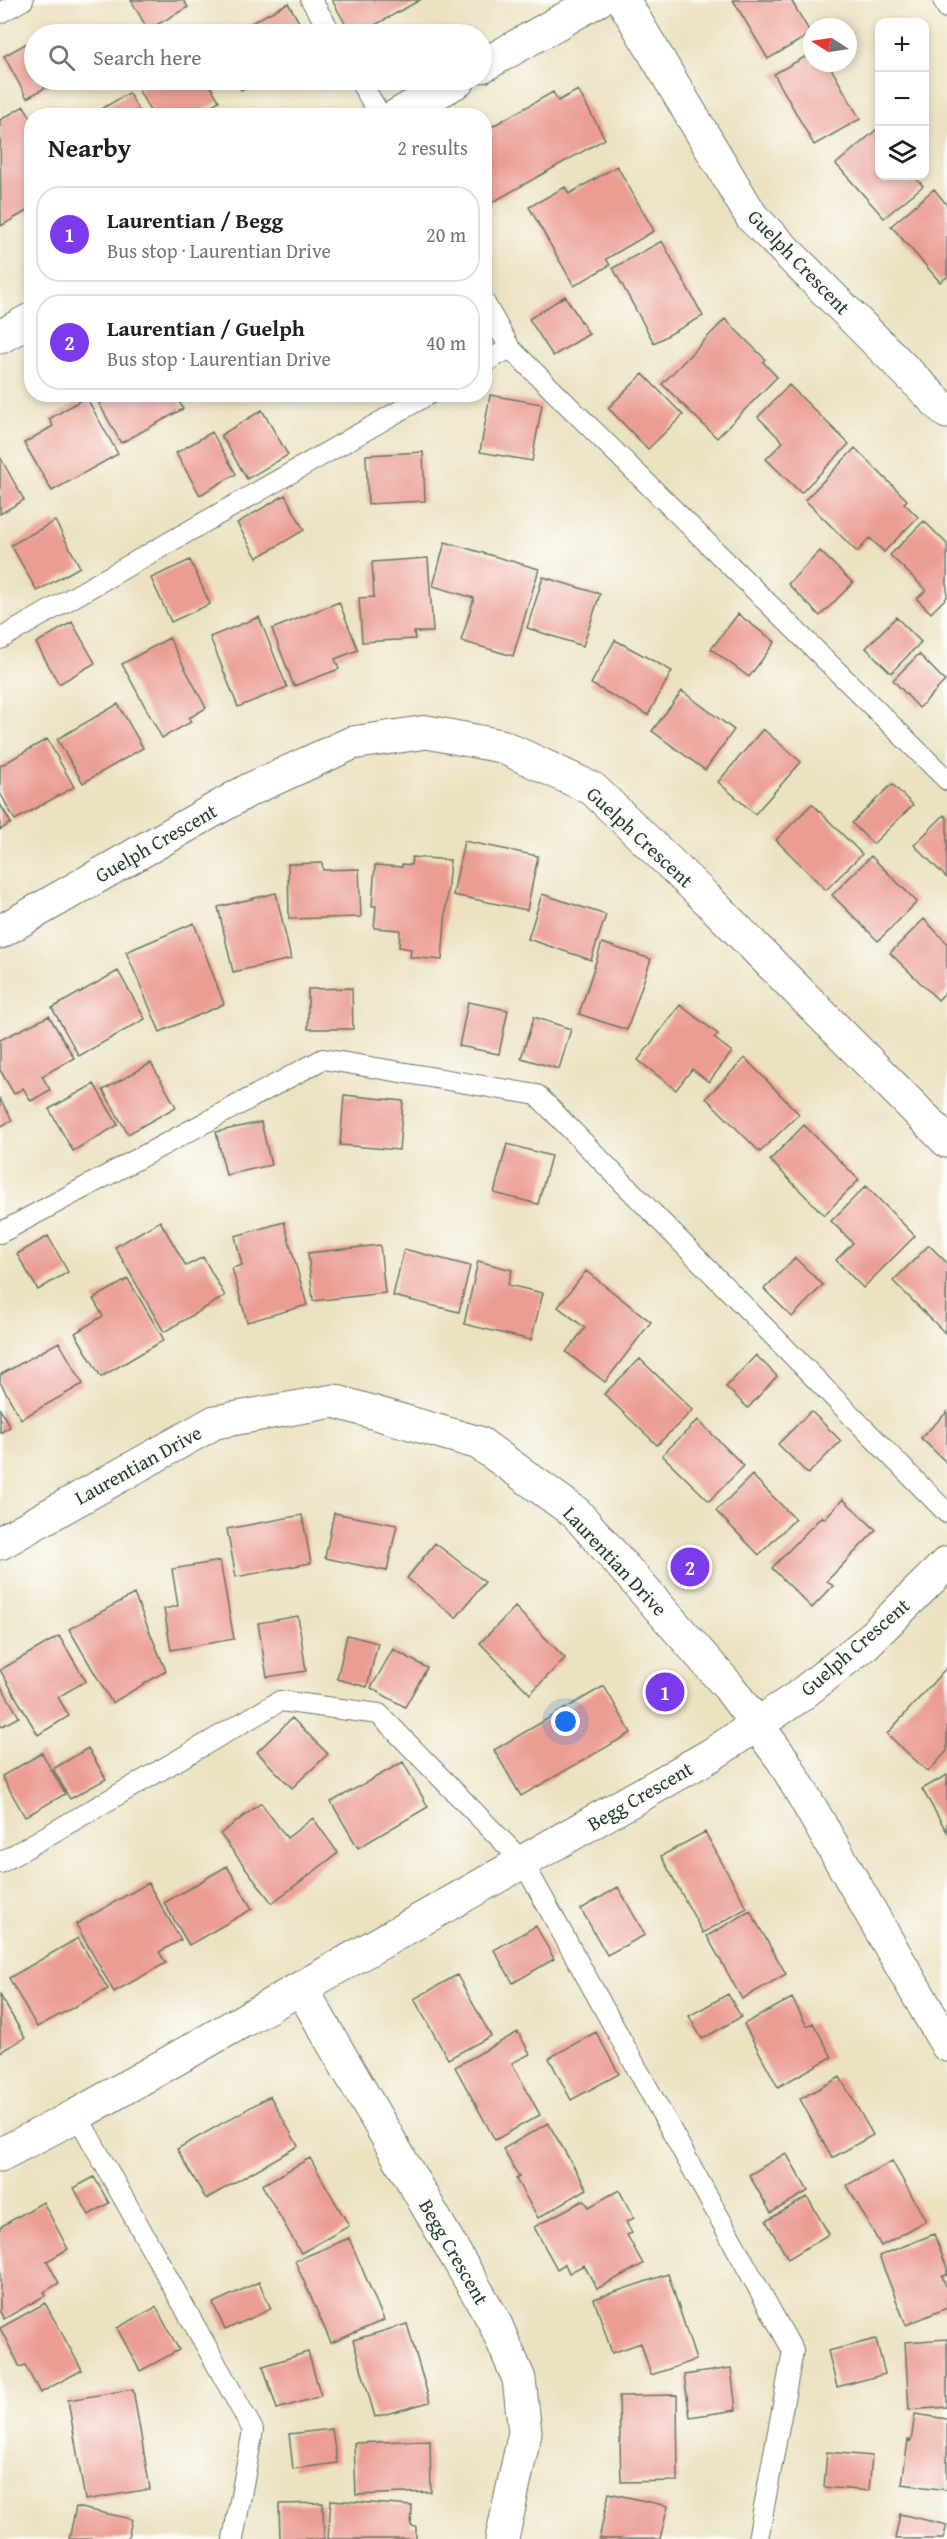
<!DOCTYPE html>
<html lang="en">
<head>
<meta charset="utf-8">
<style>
  body { margin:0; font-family:"Gentium Book Plus",serif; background:#f6f6f6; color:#202124 }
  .controls { position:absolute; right:18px; top:18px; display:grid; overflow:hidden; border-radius:12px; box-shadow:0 3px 9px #0003 }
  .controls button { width:54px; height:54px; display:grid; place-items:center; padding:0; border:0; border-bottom:2px solid #e0e0e0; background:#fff; color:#202124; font:30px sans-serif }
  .compass { position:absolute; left:803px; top:18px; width:54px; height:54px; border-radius:50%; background:#fff; box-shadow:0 3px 9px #0003; rotate:282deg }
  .you { position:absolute; left:566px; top:1722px; width:21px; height:21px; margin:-15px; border:4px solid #fff; border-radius:50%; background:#1a73e8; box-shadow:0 0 0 9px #1a73e833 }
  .badge { display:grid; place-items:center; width:39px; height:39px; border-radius:50%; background:#7c3aed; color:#fff; font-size:20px; font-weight:700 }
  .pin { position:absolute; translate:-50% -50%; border:3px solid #fff; box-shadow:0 2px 6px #0006 }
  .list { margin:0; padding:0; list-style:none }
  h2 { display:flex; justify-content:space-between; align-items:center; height:78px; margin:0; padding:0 24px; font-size:26px }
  h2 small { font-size:20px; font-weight:400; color:#757577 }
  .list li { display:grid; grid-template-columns:39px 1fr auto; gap:18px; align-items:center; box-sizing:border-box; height:96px; margin:0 12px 12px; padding:0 12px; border:2px solid #e0e0e0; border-radius:24px }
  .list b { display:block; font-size:22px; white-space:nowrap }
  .list p { margin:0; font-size:20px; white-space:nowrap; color:#757577 }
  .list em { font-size:20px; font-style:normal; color:#757577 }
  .icon { flex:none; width:33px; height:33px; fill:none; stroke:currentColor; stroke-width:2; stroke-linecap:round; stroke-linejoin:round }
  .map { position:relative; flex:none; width:947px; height:2539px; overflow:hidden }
  .search { position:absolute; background:#fff; box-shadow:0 3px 9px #0003; left:24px; top:24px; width:468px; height:66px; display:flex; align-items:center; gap:15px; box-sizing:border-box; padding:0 21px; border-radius:33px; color:#757577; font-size:22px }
  .panel { position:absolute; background:#fff; box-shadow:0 3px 9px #0003; left:24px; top:108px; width:468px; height:294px; border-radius:24px }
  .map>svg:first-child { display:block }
  .building { fill:#eb9d94 }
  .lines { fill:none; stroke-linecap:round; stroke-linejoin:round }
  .lane-casing { stroke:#677766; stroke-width:22 }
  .street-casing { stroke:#677766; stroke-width:35 }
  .lane { stroke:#fff; stroke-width:20 }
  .street { stroke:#fff; stroke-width:33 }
  .labels { text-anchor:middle; stroke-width:4.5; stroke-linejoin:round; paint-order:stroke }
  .street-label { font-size:20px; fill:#1f3d34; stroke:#fdfcf7 }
</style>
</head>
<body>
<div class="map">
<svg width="947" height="2539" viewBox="0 0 947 2539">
  <rect width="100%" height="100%" fill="#fdfcf7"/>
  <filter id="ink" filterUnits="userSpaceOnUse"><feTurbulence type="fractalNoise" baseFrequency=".0167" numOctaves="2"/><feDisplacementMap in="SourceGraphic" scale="12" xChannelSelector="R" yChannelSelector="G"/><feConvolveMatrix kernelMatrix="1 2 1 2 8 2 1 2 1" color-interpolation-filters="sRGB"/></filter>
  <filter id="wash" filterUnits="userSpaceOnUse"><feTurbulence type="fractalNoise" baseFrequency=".008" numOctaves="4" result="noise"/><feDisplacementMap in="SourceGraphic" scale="24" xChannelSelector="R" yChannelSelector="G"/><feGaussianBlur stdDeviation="1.35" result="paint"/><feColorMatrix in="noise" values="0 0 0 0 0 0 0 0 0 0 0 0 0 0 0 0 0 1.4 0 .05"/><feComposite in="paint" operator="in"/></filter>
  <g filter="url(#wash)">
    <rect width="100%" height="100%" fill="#ece2c2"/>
    <g id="blocks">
      <path class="building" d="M131 0H183L188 7 148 30Z
        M332 0H420L359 34H351Z
        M733 0H791L811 34 768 59Z
        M288 3 306 34H231Z
        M34 39V80H59L27 98 4 56Z
        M812 53V63H828L860 119 814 145 774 74Z
        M156 80H207L219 101 193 116H153L138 89Z
        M235 80H260L241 90Z
        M578 90 605 139 484 207V131L553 92 558 101Z
        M129 93 142 116H89Z
        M24 106 32 120V208L1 226 0 120Z
        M876 130 880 134V176H914L923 186 884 218 836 164Z
        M617 166 654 231 606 259 610 265 574 286 529 207 565 187 569 194Z
        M934 189 947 205V277L940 282 891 226Z
        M662 241 703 316 654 343 613 268Z
        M565 296 589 334 553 356 529 319Z
        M725 319 765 359 763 362 777 377 717 438 662 384Z
        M643 374 683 415 648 449 608 408Z
        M789 385 849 444 801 493 766 459 783 442 758 417Z
        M102 394H175L183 409 121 443 96 398Z
        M490 395 542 404 532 461 480 452Z
        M86 397 118 454 52 491 24 443 53 426 49 419Z
        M262 410 288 455 247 479 221 435Z
        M212 432 236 474 200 495 176 453Z
        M855 448 907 500 904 503 918 517 884 552 870 538 857 552 805 500Z
        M423 452 425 501 368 504 366 455Z
        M0 457 24 500 0 514Z
        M285 495 304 530 257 558 237 523Z
        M55 521 80 567 37 591 11 545Z
        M924 521 947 544V597L931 613 917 599 926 590 890 555Z
        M445 542 539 569 513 656 461 641 474 598 433 586Z
        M820 551 853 583 820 616 788 584Z
        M428 558 433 632H414L415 639 362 642 359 598 374 597 372 562Z
        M190 560 210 604 171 622 151 578Z
        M543 577 600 594 583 646 527 628Z
        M339 602 358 650 335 659 339 669 294 686 272 629Z
        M738 614 775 642 749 677 711 649Z
        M259 617 287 687 238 707 210 637Z
        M896 617 921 642 891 673 866 648Z
        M72 622 95 663 59 684 36 643Z
        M169 638 206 708 189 718 191 722 162 738 122 664Z
        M615 640 672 671 648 715 591 684Z
        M919 654 945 681 919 708 893 680Z
        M682 691 734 730 705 770 652 731Z
        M118 704 143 748 83 783 57 739Z
        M763 729 801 762 755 814 718 782Z
        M47 739 74 787 15 820 0 793V766Z
        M892 784 913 805 873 844 852 823Z
        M0 804 11 823 0 830Z
        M812 804 862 854 826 890 776 840Z
        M944 815 947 818V878L914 845Z
        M464 841 538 856 527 910 453 895Z
        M871 856 917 902 878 941 832 895Z
        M412 857 450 860 442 960 410 957 411 949 399 947 400 930 374 928 376 906H372L375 865 402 867V864L411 865Z
        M322 863 323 870 359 869 361 917 289 919 288 864Z
        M276 893 291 959 233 972 218 907Z
        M542 894 606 915 591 960 528 939Z
        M924 919 947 943V991L938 1000 890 953Z
        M194 923 224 1004 160 1032 126 952Z
        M602 943 651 959 627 1030 579 1014Z
        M118 971 145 1019 79 1056 52 1008Z
        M352 988 353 1029H308V989Z
        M468 1002 508 1010 499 1054 459 1046Z
        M680 1005 718 1034 714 1038 732 1052 709 1082 692 1069 676 1090 638 1060Z
        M49 1016 74 1058 42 1076 50 1090 31 1101 23 1088 14 1094 0 1070V1040Z
        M534 1017 571 1029 559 1069 521 1058Z
        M745 1058 799 1114 760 1152 706 1098Z
        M151 1063 176 1107 128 1134 103 1090Z
        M94 1084 118 1125 73 1151 49 1109Z
        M344 1095 403 1101 399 1150 340 1145Z
        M0 1099 12 1120 0 1127Z
        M261 1122 271 1165 226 1175 216 1132Z
        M804 1125 859 1180 824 1215 770 1160Z
        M507 1144 551 1156 538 1204 494 1193Z
        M866 1186 915 1236 863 1288 836 1260 853 1243 831 1221Z
        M160 1221 186 1266 203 1257 225 1296 164 1332 115 1247Z
        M284 1222 307 1305 247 1322 232 1268 242 1265 235 1236Z
        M48 1236 68 1272 38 1290 17 1254Z
        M380 1245 385 1293 313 1301 308 1253Z
        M929 1245 947 1263 945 1333 893 1281Z
        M404 1249 470 1266 459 1312 393 1296Z
        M795 1258 823 1285 792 1317 764 1289Z
        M478 1261 512 1270 508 1285 543 1293 531 1340 464 1324Z
        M586 1271 651 1322 605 1382 566 1352 585 1328 558 1307Z
        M128 1279 164 1340 101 1377 75 1333 103 1316 93 1299Z
        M59 1342 83 1384 21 1419 0 1382V1375Z
        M756 1355 777 1376 748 1408 726 1387Z
        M640 1359 693 1410 657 1445 604 1394Z
        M0 1409 10 1427 0 1433Z
        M811 1411 841 1441 808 1474 778 1444Z
        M947 1412V1463L921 1438Z
        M698 1420 744 1466 709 1501 662 1455Z
        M752 1475 795 1519 759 1555 716 1511Z
        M843 1499 876 1530 827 1581 833 1586 812 1608 772 1568 822 1516 824 1519Z
        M334 1513 397 1525 387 1571 325 1558Z
        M302 1515 311 1563 236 1577 227 1529Z
        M435 1543 485 1582 456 1618 407 1578Z
        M220 1561 234 1639 171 1650 164 1609 178 1606 172 1569Z
        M134 1594 166 1671 112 1703 69 1629Z
        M515 1607 565 1658 530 1694 480 1643Z
        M298 1616 306 1671 267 1677 258 1623Z
        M347 1635 378 1643 367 1687 337 1679Z
        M59 1636 86 1681 58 1697 69 1716 38 1735 0 1670Z
        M393 1649 427 1668 405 1707 371 1688Z
        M947 1667V1751L928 1772 887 1734Z
        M0 1684 19 1717 0 1727Z
        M604 1686 631 1733 521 1796 494 1750Z
        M292 1718 328 1754 292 1788 257 1752Z
        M88 1748 106 1779 70 1799 53 1769Z
        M42 1753 65 1794 25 1817 2 1776Z
        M403 1762 428 1807 358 1848 331 1802Z
        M947 1775V1832L922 1789Z
        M261 1803 287 1838 313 1818 338 1853 272 1903 220 1834Z
        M705 1832 747 1908 703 1933 661 1856Z
        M227 1866 252 1909 189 1945 164 1903Z
        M148 1883 181 1940 159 1952 166 1963 114 1992 76 1924Z
        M618 1887 645 1935 607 1955 581 1909Z
        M750 1911 786 1974 742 1999 707 1936Z
        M536 1926 554 1959 513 1983 494 1950Z
        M78 1938 108 1989 37 2027 9 1978Z
        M457 1975 491 2036 448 2059 414 1999Z
        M728 1994 741 2017 702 2039 689 2016Z
        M0 1995 25 2038 0 2052Z
        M792 1998 807 2026 813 2023 832 2057 778 2087 744 2024Z
        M518 2032 530 2054 512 2063 540 2115 495 2140 455 2067Z
        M596 2032 619 2074 571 2100 549 2058Z
        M840 2077 873 2135 832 2158 800 2099Z
        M270 2096 298 2146 206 2199 177 2149Z
        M548 2123 587 2189 538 2218 516 2179 519 2177 503 2149Z
        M786 2153 808 2191 771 2213 749 2175Z
        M310 2158 349 2226 301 2253 262 2185Z
        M892 2161 926 2221 881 2246 847 2185Z
        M94 2177 109 2203 89 2215 74 2188Z
        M619 2190 634 2218 626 2222 632 2233 627 2235 643 2264 597 2289 584 2265 569 2273 565 2264 557 2269 534 2227 584 2200 589 2207Z
        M807 2197 829 2234 788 2259 766 2221Z
        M43 2202 68 2249 47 2261 59 2283 44 2292 46 2295 4 2319 0 2312V2227Z
        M934 2234 947 2268V2275L942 2276 947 2288V2308L906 2325 879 2256Z
        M349 2238 384 2320 331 2343 295 2261Z
        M668 2274 696 2360 651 2375 641 2343 612 2353 594 2299Z
        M259 2282 271 2309 225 2330 213 2303Z
        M45 2303 82 2370 40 2393 25 2365 20 2367 0 2328Z
        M156 2307 179 2350 140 2371 117 2328Z
        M407 2324 430 2402 375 2417 353 2340Z
        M876 2339 885 2374 837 2387 828 2351Z
        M947 2339V2407L909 2410 905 2342Z
        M308 2352 321 2396 277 2409 263 2366Z
        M731 2368 736 2410 690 2417 684 2375Z
        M133 2389 150 2489 85 2500 68 2400Z
        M677 2395 678 2481 621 2482 619 2396Z
        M915 2414 947 2419V2490L902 2484 908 2440 911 2441Z
        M332 2429 337 2463 293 2469 289 2434Z
        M430 2440 431 2492 356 2495 354 2443Z
        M827 2452 872 2456 869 2491 824 2487Z
        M609 2493 668 2506 660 2539H599Z
        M331 2500 412 2506 411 2526 416 2527V2539H328Z
        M323 2503 324 2539H280L279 2504Z
        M76 2507 132 2519 128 2539H69Z
        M900 2514 947 2525 943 2539H895Z"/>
    </g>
  </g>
  <g filter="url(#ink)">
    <use href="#blocks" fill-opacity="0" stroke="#677766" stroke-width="1.5"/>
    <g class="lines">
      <g class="lane-casing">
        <path id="lane" d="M311 0 332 34
          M943 0 947 8
          M0 13 23 0
          M359 80 381 116
          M484 302 510 348 947 780
          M484 363 510 348
          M0 639 429 394
          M0 1233 323 1059 537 1095 947 1513
          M0 1863 280 1701 379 1714 523 1862 793 2351 758 2539
          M77 2115 253 2430 233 2539"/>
      </g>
      <g class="street-casing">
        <path id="street" d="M623 0 752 217 947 412
          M482 66 598 0
          M396 116 459 80
          M0 337 32 319
          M0 932 249 790 352 743 427 732 501 746 593 789 706 898 947 1141
          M0 1543 215 1422 334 1401 479 1443 576 1513 728 1686 783 1760 947 2045
          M301 1988 494 2321 519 2379 525 2432 502 2539
          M0 2155 77 2115 711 1755 798 1697 865 1644 947 1563"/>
      </g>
      <use href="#lane" class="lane"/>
      <use href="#street" class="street"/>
    </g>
  </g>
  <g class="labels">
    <g class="street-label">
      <text transform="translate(799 262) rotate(46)" y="7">Guelph Crescent</text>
      <text transform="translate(640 837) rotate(43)" y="7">Guelph Crescent</text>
      <text transform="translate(156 843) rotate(-30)" y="7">Guelph Crescent</text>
      <text transform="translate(138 1465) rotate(-29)" y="7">Laurentian Drive</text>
      <text transform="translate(615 1561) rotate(47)" y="7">Laurentian Drive</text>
      <text transform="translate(855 1647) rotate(-41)" y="7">Guelph Crescent</text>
      <text transform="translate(640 1796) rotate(-30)" y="7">Begg Crescent</text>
      <text transform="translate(454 2252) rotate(60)" y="7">Begg Crescent</text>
    </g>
  </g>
</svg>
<div class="controls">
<button>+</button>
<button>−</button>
<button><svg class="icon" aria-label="layers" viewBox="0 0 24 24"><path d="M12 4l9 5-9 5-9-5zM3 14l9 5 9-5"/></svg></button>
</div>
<svg class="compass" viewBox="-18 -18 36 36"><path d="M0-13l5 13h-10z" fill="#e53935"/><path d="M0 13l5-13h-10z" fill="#757577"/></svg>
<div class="you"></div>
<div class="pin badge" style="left:665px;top:1692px">1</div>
<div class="pin badge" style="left:690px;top:1567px">2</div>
<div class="search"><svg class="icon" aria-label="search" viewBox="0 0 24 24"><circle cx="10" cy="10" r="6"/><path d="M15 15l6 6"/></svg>Search here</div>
<section class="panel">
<h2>Nearby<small>2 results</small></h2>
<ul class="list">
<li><span class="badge">1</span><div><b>Laurentian / Begg</b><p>Bus stop · Laurentian Drive</p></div><em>20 m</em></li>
<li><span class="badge">2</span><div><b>Laurentian / Guelph</b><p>Bus stop · Laurentian Drive</p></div><em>40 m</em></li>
</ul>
</section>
</div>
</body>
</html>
